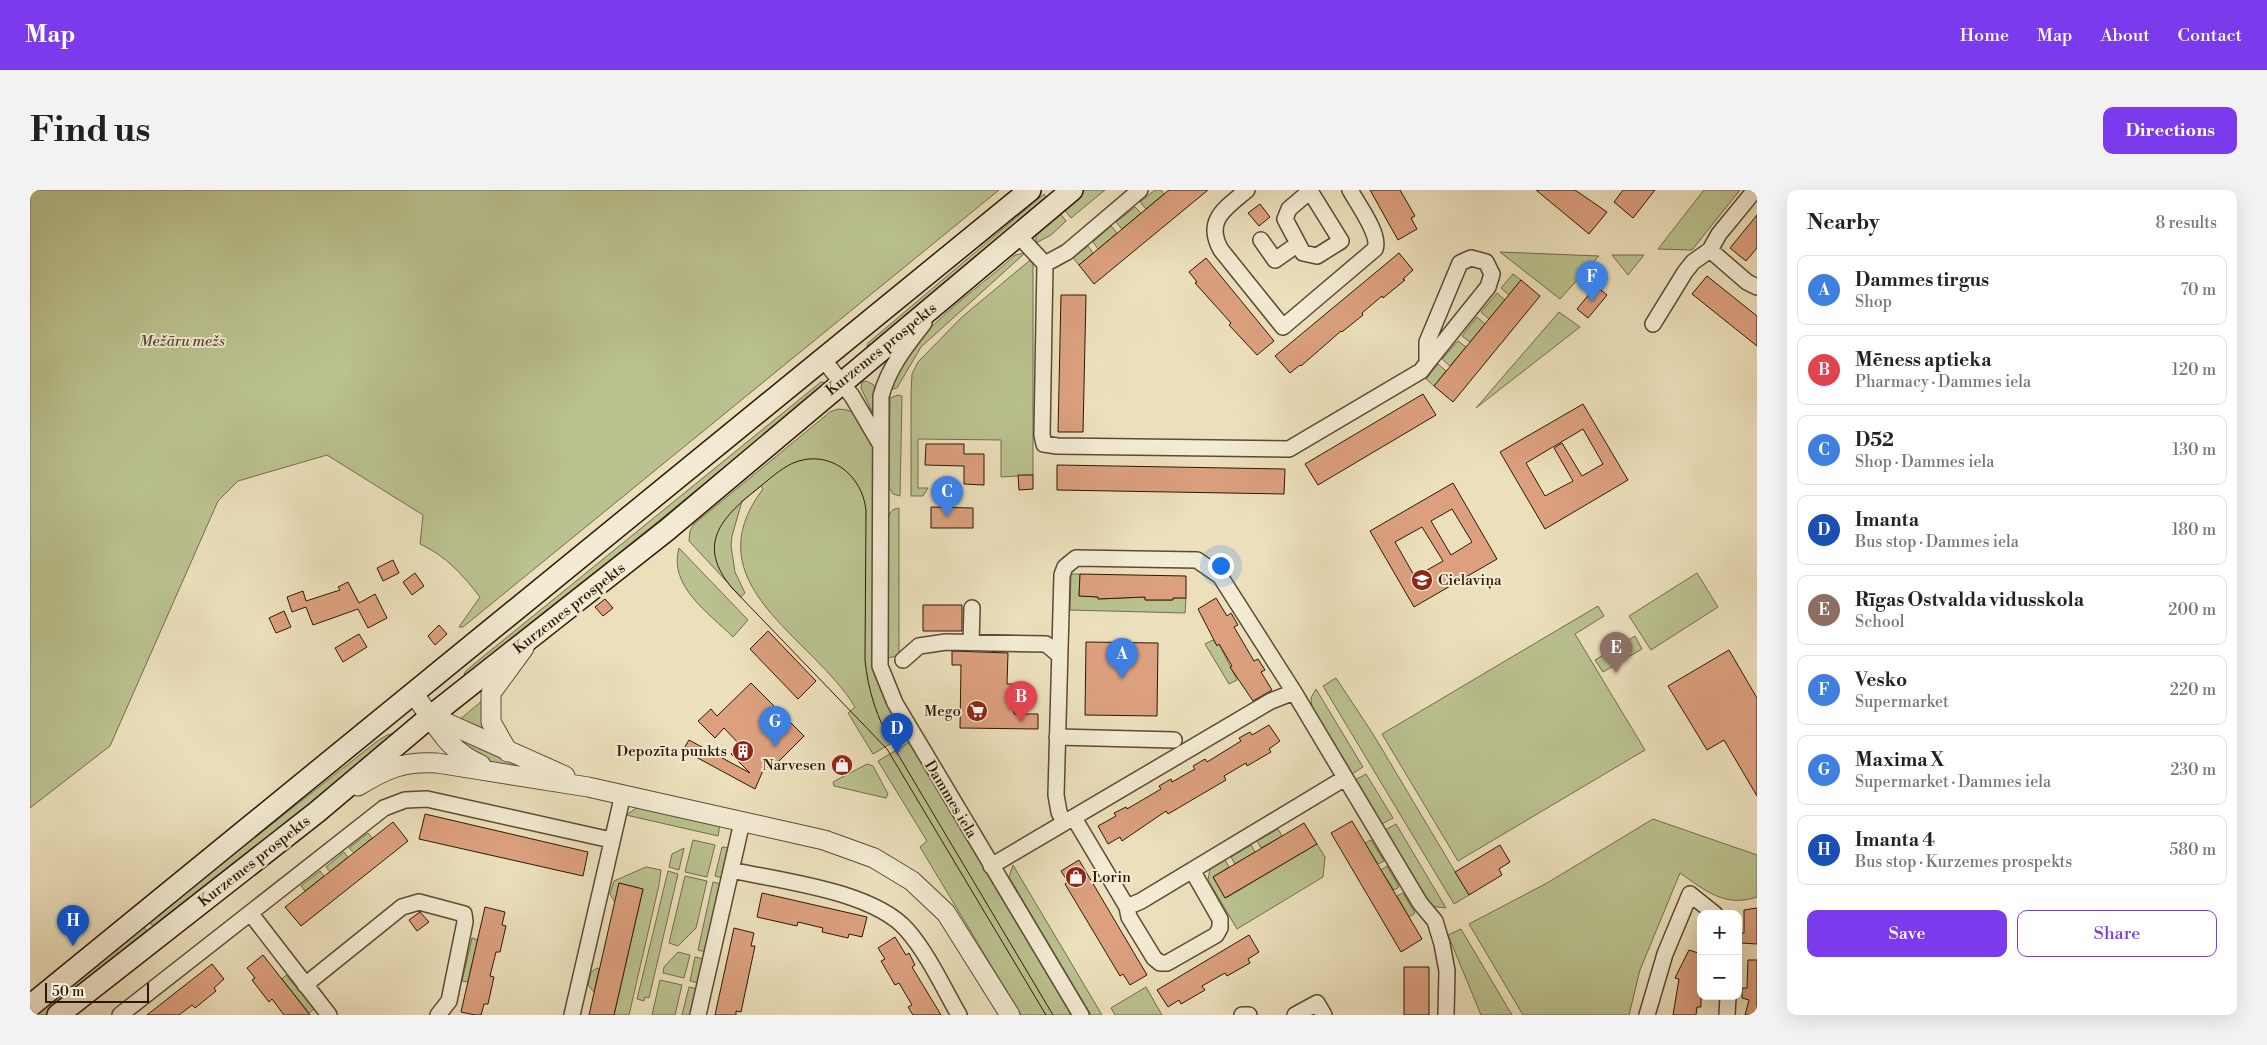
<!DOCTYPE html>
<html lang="en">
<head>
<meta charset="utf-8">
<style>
  body { margin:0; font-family:"Libre Bodoni",serif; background:#f2f2f2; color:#222 }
  .controls { position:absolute; right:15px; bottom:15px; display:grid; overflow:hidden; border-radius:10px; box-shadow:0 5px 20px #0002 }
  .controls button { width:45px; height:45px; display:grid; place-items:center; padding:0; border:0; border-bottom:1px solid #e0e0e0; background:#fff; color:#222; font:25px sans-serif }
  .scale { position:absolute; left:15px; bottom:12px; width:104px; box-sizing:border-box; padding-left:5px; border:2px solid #2d1706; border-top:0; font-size:14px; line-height:18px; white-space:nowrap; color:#2d1706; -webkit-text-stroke:4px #f3ebd3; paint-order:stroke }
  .you { position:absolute; left:1190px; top:375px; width:18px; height:18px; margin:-12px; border:4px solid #fff; border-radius:50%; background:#1a73e8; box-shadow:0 0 0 8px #1a73e833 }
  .badge { display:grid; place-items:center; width:32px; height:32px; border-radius:50%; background:#7c3aed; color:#fff; font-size:16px; font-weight:700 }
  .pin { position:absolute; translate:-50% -41px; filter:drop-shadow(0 1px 2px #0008) }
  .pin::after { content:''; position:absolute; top:26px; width:18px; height:15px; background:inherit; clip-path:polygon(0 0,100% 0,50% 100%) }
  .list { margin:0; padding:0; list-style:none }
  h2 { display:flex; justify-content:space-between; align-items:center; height:65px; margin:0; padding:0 20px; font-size:21px }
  h2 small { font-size:16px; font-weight:400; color:#767676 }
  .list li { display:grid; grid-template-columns:32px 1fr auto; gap:15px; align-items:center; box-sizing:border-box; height:70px; margin:0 10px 10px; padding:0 10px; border:1px solid #e0e0e0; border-radius:10px }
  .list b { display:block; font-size:19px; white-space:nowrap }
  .list p { margin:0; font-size:16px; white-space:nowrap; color:#767676 }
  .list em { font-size:16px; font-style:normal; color:#767676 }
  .actions { display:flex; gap:10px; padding:15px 20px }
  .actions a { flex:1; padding:11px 0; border:1px solid #7c3aed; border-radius:10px; text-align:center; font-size:18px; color:#7c3aed }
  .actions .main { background:#7c3aed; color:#fff }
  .map { position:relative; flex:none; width:1727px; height:825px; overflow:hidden; border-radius:10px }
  header { display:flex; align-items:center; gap:30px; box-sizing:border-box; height:70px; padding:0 25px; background:#7c3aed; color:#fff }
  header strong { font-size:24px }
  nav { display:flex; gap:28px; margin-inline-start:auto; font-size:18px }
  .intro { display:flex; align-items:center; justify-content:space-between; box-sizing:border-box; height:120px; padding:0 30px }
  h1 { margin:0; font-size:35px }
  .button { padding:12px 22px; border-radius:10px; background:#7c3aed; color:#fff; font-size:18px; font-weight:700 }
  main { display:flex; gap:30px; padding:0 30px }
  aside { flex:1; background:#fff; border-radius:10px; box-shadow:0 5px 20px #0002 }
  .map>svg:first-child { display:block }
  .green { fill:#bac28f; stroke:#746c4a }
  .building { fill:#dca07e; stroke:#2d1706; fill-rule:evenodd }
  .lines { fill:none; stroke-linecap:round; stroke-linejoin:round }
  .minor-casing { stroke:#5d4934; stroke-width:18 }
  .tertiary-casing { stroke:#5d4934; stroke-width:21 }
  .secondary-casing { stroke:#2d1706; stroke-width:24 }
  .minor { stroke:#f3ebd3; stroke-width:15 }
  .tertiary { stroke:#f3ebd3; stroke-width:19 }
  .secondary { stroke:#f3ebd3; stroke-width:21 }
  .tram { stroke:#2d1706; stroke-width:1 }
  .labels { text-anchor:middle; stroke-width:4; stroke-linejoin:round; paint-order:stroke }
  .park-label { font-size:15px; font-style:italic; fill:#574a2f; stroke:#f3ebd3 }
  .street-label { font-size:15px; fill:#2d1706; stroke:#f3ebd3 }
  .poi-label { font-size:15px; fill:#2d1706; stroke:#f3ebd3; text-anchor:end }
</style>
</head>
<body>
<header>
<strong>Map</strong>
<nav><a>Home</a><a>Map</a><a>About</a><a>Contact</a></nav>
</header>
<div class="intro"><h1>Find us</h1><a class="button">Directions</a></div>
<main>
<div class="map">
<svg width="1727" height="825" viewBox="0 0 1727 825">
  <rect width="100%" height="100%" fill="#ece0bc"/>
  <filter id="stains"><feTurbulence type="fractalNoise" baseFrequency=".004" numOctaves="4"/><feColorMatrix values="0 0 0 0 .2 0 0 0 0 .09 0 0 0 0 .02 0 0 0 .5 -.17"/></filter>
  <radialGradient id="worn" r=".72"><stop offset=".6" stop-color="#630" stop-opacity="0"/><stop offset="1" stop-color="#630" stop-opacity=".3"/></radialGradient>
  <path class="green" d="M0 0H969L433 437H429L450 407C432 384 416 366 390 354L393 325 297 265 208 291 188 311 80 556 0 618Z
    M1054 0H1075L1041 28 1033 18Z
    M1125 0H1131L1134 4 1116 19 1110 12Z
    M1674 0H1710L1662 60 1628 59Z
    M1014 4 1018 10 836 162 838 153Z
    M1105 17 1111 23 1092 39 1086 32Z
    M1029 22 1036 31 1021 45 1006 53V45Z
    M1081 36 1087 43 1068 59 1063 52Z
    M1058 56 1063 63 1049 75 1043 68Z
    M1470 62 1569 66 1530 109Z
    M995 63 891 157 867 198 862 199C874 145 946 102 985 65Z
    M1582 65H1614L1598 85Z
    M999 71 1003 73V285L971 287V250L888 249V298H898L893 306H881V203L882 184 888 172 932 127Z
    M1483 84 1491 90 1479 105 1471 98Z
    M1467 103 1475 110 1459 129 1451 122Z
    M1529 122 1550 137 1446 218Z
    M1447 127 1455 134 1440 152 1432 146Z
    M1428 151 1436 157 1420 176 1412 169Z
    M1408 174 1416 181 1404 196 1396 189Z
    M836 191 844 195 846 230 831 198 832 192Z
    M791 192 797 193 432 492 435 482 444 474Z
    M868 205 872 206 870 306 863 304 859 297 860 208Z
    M808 219 817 220 826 224 845 257 843 468 846 487 877 544 843 564 818 523 825 517C782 446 661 394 733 299L731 296 712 311 702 346 701 356 705 382 715 403 711 407 659 351 660 341 664 334 800 222Z
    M869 318V462L867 466 858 468V331C859 323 861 319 869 318Z
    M649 358 718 430 703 447C679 423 638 396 649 358Z
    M1667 383 1688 417 1621 460 1599 426Z
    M1041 384H1050L1049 406 1068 407 1069 409 1115 407 1116 410H1142L1143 408H1156L1155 423 1040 420Z
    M1568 416 1574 426 1545 444 1615 560 1428 671 1352 544Z
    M1605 446 1612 459 1573 482 1565 470Z
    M1183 450 1187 455 1189 454 1207 490 1199 494 1175 454Z
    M1306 488 1343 544 1439 705 1424 714 1293 496Z
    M1286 499 1333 577 1322 584 1282 517 1281 508Z
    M454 509 459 543 428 531Z
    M371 542 125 739 119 731 346 552 357 545Z
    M422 543 487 573V576L459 573 448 569Z
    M880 552 1042 825H991L890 657 897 651 848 571Z
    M837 574 843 576 858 604 856 608 804 596 803 592Z
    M1336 584 1363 628 1352 634 1325 590Z
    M608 617 690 634 688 646 596 625Z
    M1623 629 1727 665V707C1694 718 1675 700 1650 683L1610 780 1599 825H1493L1439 734 1517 693Z
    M1366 634 1416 718 1400 716 1355 640Z
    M1248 639 1252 646 1231 658 1227 651Z
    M338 643 342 648 324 663 319 658Z
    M663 650 685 655 677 687 655 682Z
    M1341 650 1354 671 1348 674 1335 653Z
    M1287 654 1295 667 1293 687 1207 739 1178 690 1180 679 1195 670 1199 677 1183 687 1196 708Z
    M1221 655 1225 662 1205 674 1201 667Z
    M692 657 700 658 693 688 685 686Z
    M654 658 649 680 639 677 642 664Z
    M314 662 318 667 300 682 296 677Z
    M983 675 1072 825H1061L979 687Z
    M1357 676 1369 697 1364 700 1351 680Z
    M616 677 631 680 629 695 599 825H584L613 699 589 693 585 712 580 704 584 691Z
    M290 681 294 686 275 701 271 696Z
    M638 681 648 684 619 808 615 807 614 811 607 809Z
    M655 686 677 691 666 738 648 756 639 753Z
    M683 692 691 694 676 762 668 760Z
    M1373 703 1385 723 1379 727 1367 706Z
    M113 735 118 743 18 825H1Z
    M1431 739 1482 825H1451L1418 745Z
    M442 748 448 750 438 792 432 791Z
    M648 762 660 765 654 788 633 783 634 777Z
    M665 767 674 769 669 793 660 791Z
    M567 778 569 779 564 802 558 795 561 782Z
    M256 785 284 819 279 823 252 789Z
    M630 790 652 795 645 825H622Z
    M659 797 668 799 662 825H652Z
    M1116 797 1132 825H1085L1081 818Z"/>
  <path class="building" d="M1139 0H1178L1064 94 1049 75Z
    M1340 0H1370L1385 26 1381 28 1387 39 1368 50Z
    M1506 0H1545L1577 22 1559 44Z
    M1593 0H1625L1603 28 1584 12Z
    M1230 14 1240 27 1229 36 1218 23Z
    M1727 25V58L1716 71 1700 58Z
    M1369 63 1383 80 1373 89 1375 90 1353 108 1352 106 1332 123 1333 125 1312 142 1311 141 1271 176 1270 175 1260 183 1245 166Z
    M1176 68 1244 151 1227 165 1199 135 1201 133 1165 93 1167 92 1159 82Z
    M1677 86 1727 126V156L1662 104Z
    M1491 90 1510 106 1423 212 1404 196Z
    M1566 96 1577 105 1558 128 1547 119Z
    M1031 105H1056L1053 242H1028Z
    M1393 204 1406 225 1288 295 1275 274Z
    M1553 214 1598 290 1515 339 1470 262ZM1553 239 1573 274 1552 286 1532 253 1524 258 1543 291 1515 306 1496 273Z
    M896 254H934V264H954V295L934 294V276L895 275Z
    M1027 275 1255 279 1254 304 1027 300Z
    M988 285H1003V299L989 300Z
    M1423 293 1467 369 1384 417 1340 341ZM1422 319 1442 352 1421 365 1401 331ZM1392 337 1413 371 1385 387 1365 352Z
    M901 317 943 318V338H901Z
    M363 370 369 383 353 391 347 378Z
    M385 383 394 396 382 405 373 392Z
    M1050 384 1156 386V408H1143V410H1115V407L1068 409V407L1049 406Z
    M318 392 329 413 345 404 357 428 338 438 328 419 283 435 276 417 262 422 257 407 273 401 276 411 310 400 308 397Z
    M1186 408 1197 426 1201 423 1208 435 1204 437 1224 471 1228 469 1235 480 1231 482 1242 500 1223 511 1200 477 1202 476 1189 454 1187 456 1168 419Z
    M575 409 583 418 573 426 565 417Z
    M893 415H932V441H893Z
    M254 421 261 437 246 443 239 428Z
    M409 435 417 444 405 455 398 446Z
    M738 441 786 491 768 509 720 459Z
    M329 444 337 457 313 472 305 458Z
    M1056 452 1128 453 1127 526 1055 525Z
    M1699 460 1727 508V606L1694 550 1677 560 1638 496Z
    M922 461 978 463 977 494H984V524H1008V539L930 538 931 475H922Z
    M721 493 774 546 741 579 735 576 725 599 653 560 659 550 720 583 701 564 710 555 694 538 685 548 668 531 681 519 687 526Z
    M1239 535 1250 551 1239 559 1241 562 1217 576 1216 573 1194 586 1196 590 1138 624 1136 621 1092 651 1090 647 1078 654 1068 636 1086 626 1084 623 1096 617 1097 619 1131 599 1129 596 1141 589 1142 592 1165 579 1163 576 1175 569 1177 572 1211 551 1209 548 1220 542 1222 545Z
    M395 624 558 662 553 686 389 649Z
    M1322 631 1392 749 1371 762 1301 643Z
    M363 632 378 651 271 736 255 717Z
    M1274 633 1287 654 1195 708 1183 687Z
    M1470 655 1480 672 1469 679 1472 685 1439 705 1425 682Z
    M1049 670 1117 785 1100 795 1093 784 1090 786 1035 694 1038 692 1031 681Z
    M589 693 613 699 584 825H559Z
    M732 703 837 727 832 747 819 744 818 748 792 742 793 738 768 732 767 736 727 727Z
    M455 717 475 722 472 735 476 736 470 762H466L460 786 464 787 458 814H454L451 825H445L431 822Z
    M1727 718V754L1711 753 1710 743H1714V720Z
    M390 722 399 732 387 741 379 730Z
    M704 738 724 743 721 756H725L711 822 706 821V825H685Z
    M1219 745 1229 762 1218 769 1220 773 1197 786 1195 783 1172 796 1175 800 1151 814 1149 810 1138 817 1127 800Z
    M865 747 876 765 879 763 885 775 882 777 911 825H883L878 817 882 815 869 793 865 795 851 771 855 769 848 758Z
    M1659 760 1671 764V817H1667L1666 825H1643L1649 789 1645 788Z
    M233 765 251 788 280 825H254L242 809 239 812 222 790 225 788 217 778Z
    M1718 770H1727V825H1715L1719 810 1712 808V798H1717Z
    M182 774 194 789 184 798 186 801 165 818 162 815 149 825H117Z
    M1374 777H1399V825H1374Z"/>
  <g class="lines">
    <g class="minor-casing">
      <path id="minor" d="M1217 0C1196 18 1174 30 1191 60L1253 137 1345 59C1351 45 1327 13 1320 0
        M1280 1 1311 51 1287 66 1273 63 1255 29 1259 19Z
        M988 45 1015 74 1012 245 1014 254 1027 256 1259 259 1391 181 1397 173 1458 97 1462 84 1456 72 1441 68 1430 73 1397 152V173
        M1231 50 1245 70 1268 54
        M1680 60 1717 92 1727 97
        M1015 74 1037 62 1110 0
        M894 133C876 156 859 177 851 206L850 476 865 513 1051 825
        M1623 134 1655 82 1663 72 1680 60 1689 44 1725 0
        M793 169 822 206 849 252
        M941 452 942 418
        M873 470 889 456 916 452 1016 454 1029 465
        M1027 547 1144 550
        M1044 628 1097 717 1099 727 1124 768 1130 773H1137L1186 745 1190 738V729L1162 680
        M1034 633 1029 622 1026 605 1032 385 1035 377 1046 368 1167 370 1190 386 1264 502 1390 713 1405 731 1412 754 1417 781 1416 825
        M961 676 1241 511 1264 502
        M701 680C751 691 843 701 877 740 898 764 913 797 929 825
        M1097 717 1111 711 1315 588
        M221 724 299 825
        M275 795 372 717 389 712 434 724 435 732 419 811 408 825
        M90 825 354 618 375 610 397 609 581 650
        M542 825 593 604
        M668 825 712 632
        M1212 825H1219
        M1265 825 1287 813 1294 825
        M1617 825 1635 764 1660 704 1685 724
        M1697 825 1698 806"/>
    </g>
    <g class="tertiary-casing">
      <path id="tertiary" d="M383 503C407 534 414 558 451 575
        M401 526 535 586
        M478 562 461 532V503L494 458
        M328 596C356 579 373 571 407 573L558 597 794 650 844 668 882 691 916 723 980 825"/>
    </g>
    <g class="secondary-casing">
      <path id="secondary" d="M0 816 1000 0
        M28 825 287 622 401 526 637 340 1042 0"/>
    </g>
    <use href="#minor" class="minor"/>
    <use href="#tertiary" class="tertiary"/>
    <use href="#secondary" class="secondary"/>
    <path class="tram" d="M1016 825 857 559 702 398C666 355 691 328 726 300 737 291 750 279 763 273 799 258 833 285 836 321L835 470C838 501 847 528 863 556L1023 825"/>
  </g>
  <defs>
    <g id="school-disc" transform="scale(1.125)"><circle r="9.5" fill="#8f2418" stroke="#f3ebd3"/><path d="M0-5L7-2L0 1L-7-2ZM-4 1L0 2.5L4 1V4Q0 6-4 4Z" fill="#fff"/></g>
    <g id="supermarket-disc" transform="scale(1.125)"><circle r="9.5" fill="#8f2418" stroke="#f3ebd3"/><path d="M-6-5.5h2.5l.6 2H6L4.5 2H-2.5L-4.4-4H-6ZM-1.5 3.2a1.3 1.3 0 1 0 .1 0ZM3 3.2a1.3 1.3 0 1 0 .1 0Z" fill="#fff"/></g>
    <g id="building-disc" transform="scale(1.125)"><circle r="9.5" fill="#8f2418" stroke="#f3ebd3"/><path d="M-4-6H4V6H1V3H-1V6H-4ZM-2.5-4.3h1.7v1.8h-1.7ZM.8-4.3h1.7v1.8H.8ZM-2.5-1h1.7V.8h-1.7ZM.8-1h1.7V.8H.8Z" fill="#fff"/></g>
    <g id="shop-disc" transform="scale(1.125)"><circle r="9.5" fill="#8f2418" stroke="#f3ebd3"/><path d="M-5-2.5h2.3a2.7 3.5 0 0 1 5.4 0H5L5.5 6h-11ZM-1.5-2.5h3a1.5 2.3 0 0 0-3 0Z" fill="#fff"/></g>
  </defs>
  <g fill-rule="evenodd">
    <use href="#school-disc" x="1392" y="390"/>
    <use href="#supermarket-disc" x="947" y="521"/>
    <use href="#building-disc" x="713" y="561"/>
    <use href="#shop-disc" x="812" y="575"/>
    <use href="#shop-disc" x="1046" y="687"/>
  </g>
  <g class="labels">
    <g class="park-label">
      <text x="152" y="156">Mežāru mežs</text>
    </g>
    <g class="street-label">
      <text transform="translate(851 159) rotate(-39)" y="5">Kurzemes prospekts</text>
      <text transform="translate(539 418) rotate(-38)" y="5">Kurzemes prospekts</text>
      <text transform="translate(921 609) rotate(59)" y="5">Dammes iela</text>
      <text transform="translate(224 671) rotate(-38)" y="5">Kurzemes prospekts</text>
    </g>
    <g class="poi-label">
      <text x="1408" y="395" text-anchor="start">Cielaviņa</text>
      <text x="931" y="526">Mego</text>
      <text x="697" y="566">Depozīta punkts</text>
      <text x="796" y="580">Narvesen</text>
      <text x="1062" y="692" text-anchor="start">Lorin</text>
    </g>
  </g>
  <rect width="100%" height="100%" filter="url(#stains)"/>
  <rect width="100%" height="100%" fill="url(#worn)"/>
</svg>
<div class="controls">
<button>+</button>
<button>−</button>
</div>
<div class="scale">50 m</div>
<div class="you"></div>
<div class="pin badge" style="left:1092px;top:489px;background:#3f7fe0">A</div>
<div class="pin badge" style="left:991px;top:532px;background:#e0444e">B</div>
<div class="pin badge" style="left:917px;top:327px;background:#3f7fe0">C</div>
<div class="pin badge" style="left:867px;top:564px;background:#1a4fb4">D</div>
<div class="pin badge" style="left:1586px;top:483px;background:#8d6e63">E</div>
<div class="pin badge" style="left:1562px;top:112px;background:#3f7fe0">F</div>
<div class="pin badge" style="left:745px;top:557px;background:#3f7fe0">G</div>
<div class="pin badge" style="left:43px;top:756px;background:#1a4fb4">H</div>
</div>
<aside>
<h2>Nearby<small>8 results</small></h2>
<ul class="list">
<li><span class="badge" style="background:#3f7fe0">A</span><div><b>Dammes tirgus</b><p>Shop</p></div><em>70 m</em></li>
<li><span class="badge" style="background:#e0444e">B</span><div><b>Mēness aptieka</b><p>Pharmacy · Dammes iela</p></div><em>120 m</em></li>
<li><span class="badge" style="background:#3f7fe0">C</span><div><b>D52</b><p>Shop · Dammes iela</p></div><em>130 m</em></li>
<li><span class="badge" style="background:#1a4fb4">D</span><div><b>Imanta</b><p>Bus stop · Dammes iela</p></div><em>180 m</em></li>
<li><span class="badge" style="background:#8d6e63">E</span><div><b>Rīgas Ostvalda vidusskola</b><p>School</p></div><em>200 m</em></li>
<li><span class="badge" style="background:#3f7fe0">F</span><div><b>Vesko</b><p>Supermarket</p></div><em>220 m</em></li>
<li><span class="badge" style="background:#3f7fe0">G</span><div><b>Maxima X</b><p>Supermarket · Dammes iela</p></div><em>230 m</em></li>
<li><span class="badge" style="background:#1a4fb4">H</span><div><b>Imanta 4</b><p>Bus stop · Kurzemes prospekts</p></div><em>580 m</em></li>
</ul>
<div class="actions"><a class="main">Save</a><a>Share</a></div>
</aside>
</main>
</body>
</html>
